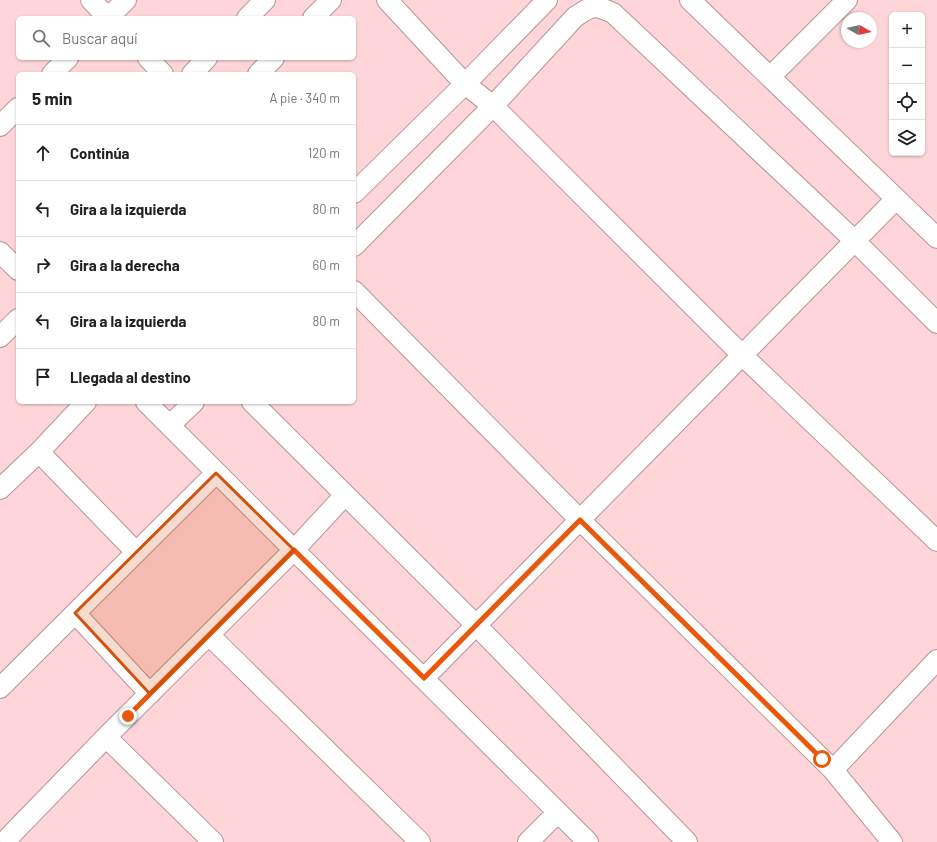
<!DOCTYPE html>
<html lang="es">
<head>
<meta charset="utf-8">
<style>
  body { margin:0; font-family:Barlow,sans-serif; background:#f2f2f2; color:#202124 }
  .controls { position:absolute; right:12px; top:12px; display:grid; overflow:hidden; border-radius:6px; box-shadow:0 1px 3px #0004 }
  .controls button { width:36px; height:36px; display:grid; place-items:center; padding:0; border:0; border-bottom:1px solid #e0e0e0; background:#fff; color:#202124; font:20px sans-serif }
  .compass { position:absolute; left:841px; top:12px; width:36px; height:36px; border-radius:50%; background:#fff; box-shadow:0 1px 3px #0004; rotate:99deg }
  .stop { position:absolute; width:12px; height:12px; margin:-9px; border:3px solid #ea580c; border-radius:50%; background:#fff }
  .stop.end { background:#ea580c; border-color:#fff; box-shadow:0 1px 4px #0008 }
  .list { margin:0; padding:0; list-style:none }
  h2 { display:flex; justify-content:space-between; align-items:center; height:52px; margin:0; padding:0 16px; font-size:17px }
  h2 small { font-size:13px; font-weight:400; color:#757577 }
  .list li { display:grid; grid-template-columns:26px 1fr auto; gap:12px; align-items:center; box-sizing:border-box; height:56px; padding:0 16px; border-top:1px solid #e0e0e0 }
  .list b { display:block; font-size:15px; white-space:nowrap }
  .list em { font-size:13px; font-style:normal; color:#757577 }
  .icon { flex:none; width:22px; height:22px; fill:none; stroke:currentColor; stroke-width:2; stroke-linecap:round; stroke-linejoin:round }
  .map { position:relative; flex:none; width:937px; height:842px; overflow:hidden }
  .search { position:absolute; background:#fff; box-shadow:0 1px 3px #0004; left:16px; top:16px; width:340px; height:44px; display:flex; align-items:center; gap:10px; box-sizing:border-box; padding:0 14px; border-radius:6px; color:#757577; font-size:15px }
  .panel { position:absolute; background:#fff; box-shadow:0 1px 3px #0004; left:16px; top:72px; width:340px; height:332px; border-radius:6px }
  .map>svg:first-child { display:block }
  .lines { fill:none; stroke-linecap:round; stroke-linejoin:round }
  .minor-casing { stroke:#b89397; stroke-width:22 }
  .minor { stroke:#fff; stroke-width:20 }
  .route { stroke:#ea580c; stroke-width:5 }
  .marked { fill:#d3510c; fill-opacity:0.2; stroke:#d3510c; stroke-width:3; stroke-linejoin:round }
</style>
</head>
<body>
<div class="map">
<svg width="937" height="842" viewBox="0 0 937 842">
  <rect width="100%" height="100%" fill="#fed6da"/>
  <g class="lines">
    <g class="minor-casing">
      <path id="minor" d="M91 0 108 18
        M387 0 465 84 493 106 742 355 937 541
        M690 0 937 238
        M108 18 126 0
        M247 18 265 0
        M313 18 331 0
        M148 58 163 74
        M52 74 68 58
        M192 74 207 58
        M258 74 274 58
        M770 77 847 0
        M0 126 18 108
        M354 193 465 84 547 0
        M354 246 493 106 575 17C592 6 593 4 613 13L855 241 937 323
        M0 252 18 270
        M354 291 580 520 833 770 892 842
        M0 337 18 319
        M146 402 294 550 588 842
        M252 402 476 625 687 842
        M170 425 194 402
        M39 452 136 552
        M0 489 39 452 86 402
        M75 613 150 694
        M209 635 420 842
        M424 678 896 199
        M0 688 216 473
        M106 737 213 842
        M833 770 937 660
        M9 837 106 737 294 550 345 495
        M528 842 558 812"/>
    </g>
    <use href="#minor" class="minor"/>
  </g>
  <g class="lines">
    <path class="route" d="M128 716 294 550 424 678 580 520 822 759"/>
  </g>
  <path class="marked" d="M216 473 294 550 150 694 75 613Z"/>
</svg>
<div class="controls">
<button>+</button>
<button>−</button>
<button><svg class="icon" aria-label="locate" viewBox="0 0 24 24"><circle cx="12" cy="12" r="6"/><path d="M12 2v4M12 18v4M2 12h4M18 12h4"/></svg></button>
<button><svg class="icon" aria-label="layers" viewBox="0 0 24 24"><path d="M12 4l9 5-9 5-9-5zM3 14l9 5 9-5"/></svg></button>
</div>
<svg class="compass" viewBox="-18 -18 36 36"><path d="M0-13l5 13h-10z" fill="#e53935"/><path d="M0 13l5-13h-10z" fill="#757577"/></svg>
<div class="stop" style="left:822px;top:759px"></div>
<div class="stop end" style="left:128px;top:716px"></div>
<div class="search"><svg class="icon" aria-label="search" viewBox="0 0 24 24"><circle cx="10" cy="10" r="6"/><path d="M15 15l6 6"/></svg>Buscar aquí</div>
<section class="panel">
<h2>5 min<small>A pie · 340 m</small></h2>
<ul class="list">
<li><svg class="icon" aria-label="ahead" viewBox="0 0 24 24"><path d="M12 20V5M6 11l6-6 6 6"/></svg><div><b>Continúa</b></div><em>120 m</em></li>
<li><svg class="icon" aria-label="left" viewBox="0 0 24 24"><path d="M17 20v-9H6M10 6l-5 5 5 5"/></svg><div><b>Gira a la izquierda</b></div><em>80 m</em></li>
<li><svg class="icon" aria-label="right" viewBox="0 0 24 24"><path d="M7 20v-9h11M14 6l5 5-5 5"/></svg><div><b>Gira a la derecha</b></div><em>60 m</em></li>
<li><svg class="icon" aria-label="left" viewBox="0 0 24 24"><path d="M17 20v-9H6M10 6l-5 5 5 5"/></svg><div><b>Gira a la izquierda</b></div><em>80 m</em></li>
<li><svg class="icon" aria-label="arrive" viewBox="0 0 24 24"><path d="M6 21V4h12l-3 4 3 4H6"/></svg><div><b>Llegada al destino</b></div></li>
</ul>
</section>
</div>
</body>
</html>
